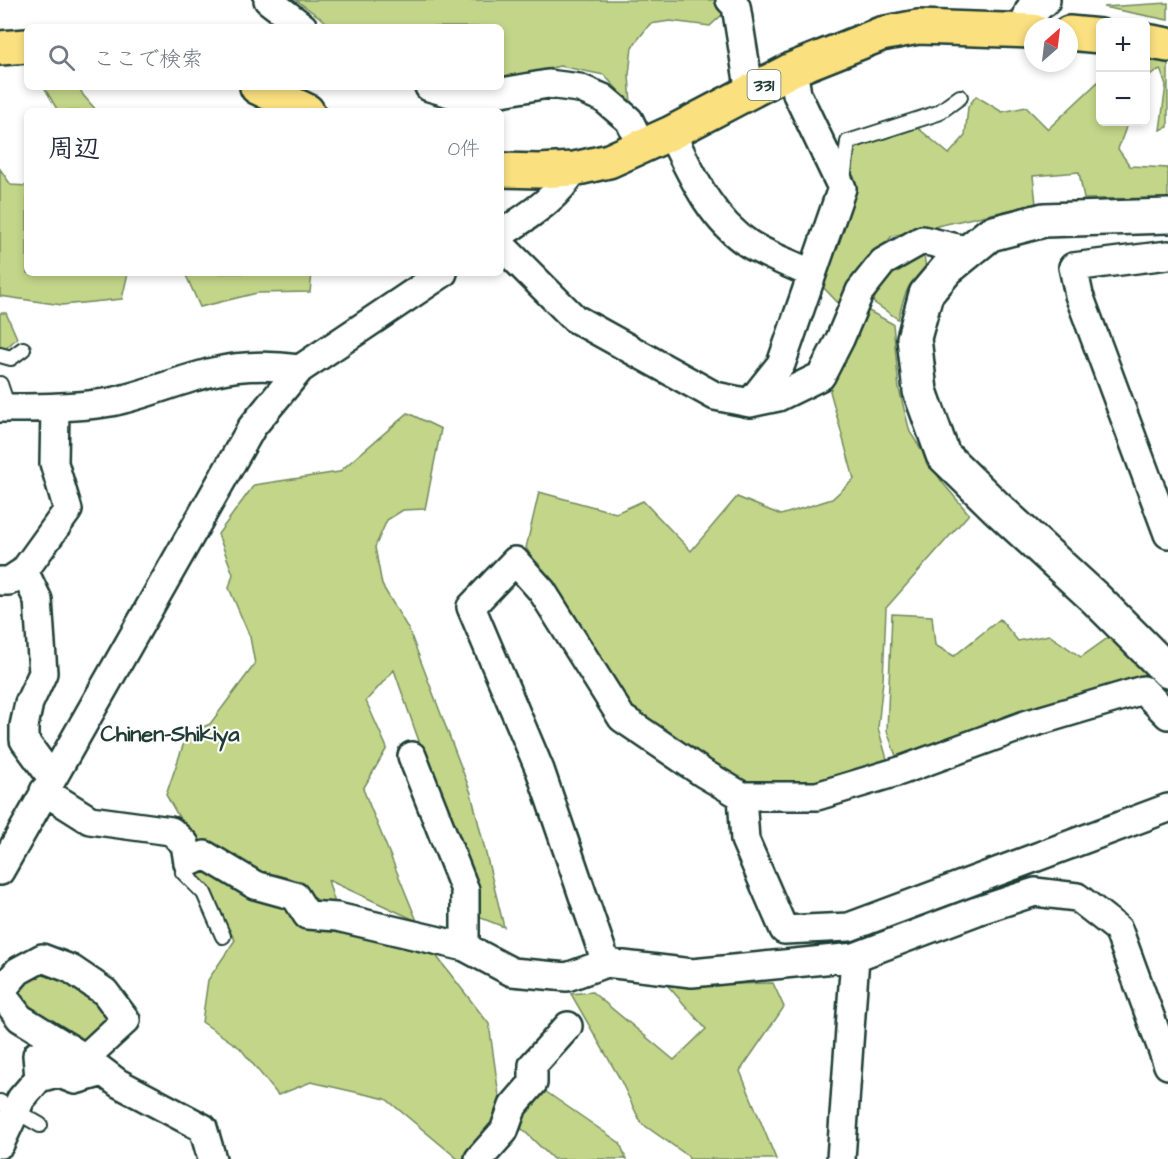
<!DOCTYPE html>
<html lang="ja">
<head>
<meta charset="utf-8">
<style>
  body { margin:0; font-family:"Architects Daughter","Klee One",sans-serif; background:#f2f2f3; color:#1f2937 }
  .controls { position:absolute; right:18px; top:18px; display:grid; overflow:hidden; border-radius:9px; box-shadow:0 3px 9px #0003 }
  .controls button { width:54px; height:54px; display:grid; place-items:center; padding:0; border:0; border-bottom:2px solid #e0e1e3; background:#fff; color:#1f2937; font:30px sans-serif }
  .compass { position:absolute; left:1024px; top:18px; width:54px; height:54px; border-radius:50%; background:#fff; box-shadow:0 3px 9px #0003; rotate:28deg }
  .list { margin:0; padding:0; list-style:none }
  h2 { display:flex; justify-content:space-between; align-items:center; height:78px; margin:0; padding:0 24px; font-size:26px }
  h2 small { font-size:20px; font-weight:400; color:#747a83 }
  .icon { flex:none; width:33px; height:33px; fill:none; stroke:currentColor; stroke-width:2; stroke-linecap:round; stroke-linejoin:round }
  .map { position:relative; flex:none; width:1168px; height:1159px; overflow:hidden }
  .search { position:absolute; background:#fff; box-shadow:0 3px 9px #0003; left:24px; top:24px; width:480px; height:66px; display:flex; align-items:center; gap:15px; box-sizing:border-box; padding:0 21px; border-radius:9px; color:#747a83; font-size:22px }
  .panel { position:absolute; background:#fff; box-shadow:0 3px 9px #0003; left:24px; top:108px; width:480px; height:168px; border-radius:9px }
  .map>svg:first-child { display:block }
  .green { fill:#c3d589; stroke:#71895e; stroke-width:1.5 }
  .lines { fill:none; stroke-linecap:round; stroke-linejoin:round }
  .service-casing { stroke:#1f3d34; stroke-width:18 }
  .minor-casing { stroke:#1f3d34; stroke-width:32 }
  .tertiary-casing { stroke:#1f3d34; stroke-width:38 }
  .trunk-casing { stroke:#1f3d34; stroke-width:38 }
  .service { stroke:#fff; stroke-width:14 }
  .minor { stroke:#fff; stroke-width:27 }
  .tertiary { stroke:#fff; stroke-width:33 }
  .trunk { stroke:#fbe080; stroke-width:33 }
  .labels { text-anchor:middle; stroke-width:4.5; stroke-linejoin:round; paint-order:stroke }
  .shield { fill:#fff; stroke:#627771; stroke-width:1.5 }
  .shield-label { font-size:18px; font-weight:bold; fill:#1f3d34 }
  .quarter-label { font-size:22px; font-weight:bold; fill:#1f3d34; stroke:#fff }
</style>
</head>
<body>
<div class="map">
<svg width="1168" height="1159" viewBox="0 0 1168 1159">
  <rect width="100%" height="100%" fill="#fff"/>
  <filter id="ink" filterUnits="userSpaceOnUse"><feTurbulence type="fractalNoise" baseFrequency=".0167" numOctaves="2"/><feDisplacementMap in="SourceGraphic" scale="12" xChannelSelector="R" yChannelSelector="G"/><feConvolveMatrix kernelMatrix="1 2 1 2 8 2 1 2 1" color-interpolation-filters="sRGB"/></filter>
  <g filter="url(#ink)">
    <path class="green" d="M296 0H738L710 26 670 21 650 24 632 47 629 75 631 104 604 75 560 66 501 79V27H333Z
      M1168 3V20L1103 7Z
      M1146 56 1168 61V127L1160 130 1166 85 1160 69 1146 77Z
      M1100 80V122H1128L1118 149 1130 166 1168 168V198L1084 199 1079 172 1033 176 1036 204 892 236 857 277 841 306 822 286 850 198 854 148 918 128 949 154 965 136 968 107 976 96 1002 112 1026 107 1048 129Z
      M44 87H79L83 95 97 111H58Z
      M0 169 11 185 27 186V273H128L122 299 62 305 0 296Z
      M924 254 926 270C905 284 905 295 898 319L873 302 884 277Z
      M185 273H312L310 292 257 293 200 307Z
      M867 310 893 324 899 389 910 432 942 482 969 514 886 608 883 680 878 728 887 759 815 782 748 784 700 756 631 709 526 548 539 492 616 513 643 501 691 551 737 497 781 515 832 499 854 479 830 391Z
      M0 313H6L17 338 0 354Z
      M408 413 441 429 425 509 403 510 387 520 375 547 382 585 409 630 471 793 504 927 481 918 394 670 366 701 387 748 363 789 417 921 328 880 337 910 308 895 263 878 191 838 166 795 187 734 210 724 255 664 250 637 229 588 233 574 218 534 254 485 339 472Z
      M892 614 932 616 935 645 954 656 1000 619 1018 641 1049 635 1081 657 1112 635 1168 687V699L1137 679 1039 705 896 756 887 731Z
      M206 866 339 927 434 953 489 1024 501 1110 463 1159H458L386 1099 311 1082 278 1095 240 1048 202 1022 208 980 235 940 195 873Z
      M40 971 55 975 97 998 112 1022 78 1044 31 1015 11 993Z
      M773 983 784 1007 740 1071 776 1159H689L688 1156 641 1123 619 1077 571 994 592 992 674 1060 706 1029 668 986Z
      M539 1087 620 1143 626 1159H553L518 1125Z"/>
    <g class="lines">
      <g class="service-casing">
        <path id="service" d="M843 180 848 142 938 113 960 97
          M0 355 11 358 23 349
          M0 384 8 408
          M188 863 183 872 204 893 223 936
          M0 1102 40 1125"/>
      </g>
      <g class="minor-casing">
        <path id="minor" d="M268 0 303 27
          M730 0 736 6 750 93
          M429 87 467 98 548 84 579 88 603 98 629 120 642 147
          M671 133C691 173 710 219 749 244 768 256 792 264 812 274
          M501 234C529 215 557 199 574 169
          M501 245 574 318 715 396 750 403 778 397 821 376 840 339 860 291 883 262 922 240 970 251
          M1168 255 1073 267 1079 295 1168 534
          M750 403 781 364 842 188 797 94 793 69
          M0 408C37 408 74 408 111 402 146 395 178 380 213 372 241 365 271 365 300 369
          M24 571 38 600 43 673 29 703 24 726V740L52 778
          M0 581H9L24 571 68 510 54 463 55 408
          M1168 715 1143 690 1025 725 900 771 817 796H742L745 840 784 930 849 927 1168 808
          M412 756 465 890V947
          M44 791 90 820 171 831 185 844 188 863 205 855 255 885 295 896 307 915 337 917 465 947 512 972 567 977 606 963 692 973 855 957 977 911 1035 892 1077 897 1118 929 1168 1065
          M0 871 252 427 300 369 443 273
          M606 963 540 770 471 607 515 561 542 591 622 718 703 773 742 796
          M0 992 20 1018 85 1058 118 1083 203 1128 212 1159
          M0 992 18 971 42 958 71 969 105 992 126 1020 85 1058
          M39 1078 37 1055 66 1047
          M0 1144 21 1099 39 1078 57 1073 75 1080 103 1072
          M479 1159 504 1131 513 1106 533 1083V1065L568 1026
          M841 1159 855 957"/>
      </g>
      <g class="tertiary-casing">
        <path id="tertiary" d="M1028 31C1029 18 1031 6 1043 0
          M1168 216 1044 220 990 234 947 269 926 294 914 338 920 391 943 455 996 507 1095 598 1168 671"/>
      </g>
      <g class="trunk-casing">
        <path id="trunk" d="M1069 33 1100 36
          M1146 41 1168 45
          M0 48 27 46
          M257 87 307 111
          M501 170 539 171 574 169 609 161 671 133 793 69 881 34 918 27 1033 31"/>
      </g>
      <use href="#service" class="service"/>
      <use href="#minor" class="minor"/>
      <use href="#tertiary" class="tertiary"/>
      <use href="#trunk" class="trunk"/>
    </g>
  </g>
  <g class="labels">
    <rect class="shield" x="747.5" y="70" width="33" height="30" rx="4.5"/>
    <g class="shield-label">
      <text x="764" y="91">331</text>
    </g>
    <g class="quarter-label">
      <text x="170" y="741">Chinen-Shikiya</text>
    </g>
  </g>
</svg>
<div class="controls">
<button>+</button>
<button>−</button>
</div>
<svg class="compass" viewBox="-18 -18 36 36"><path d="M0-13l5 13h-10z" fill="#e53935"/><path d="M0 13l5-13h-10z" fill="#747a83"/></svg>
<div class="search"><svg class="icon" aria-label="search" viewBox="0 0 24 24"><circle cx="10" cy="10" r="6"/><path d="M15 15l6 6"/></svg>ここで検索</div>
<section class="panel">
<h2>周辺<small>0件</small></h2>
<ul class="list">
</ul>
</section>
</div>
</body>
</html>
